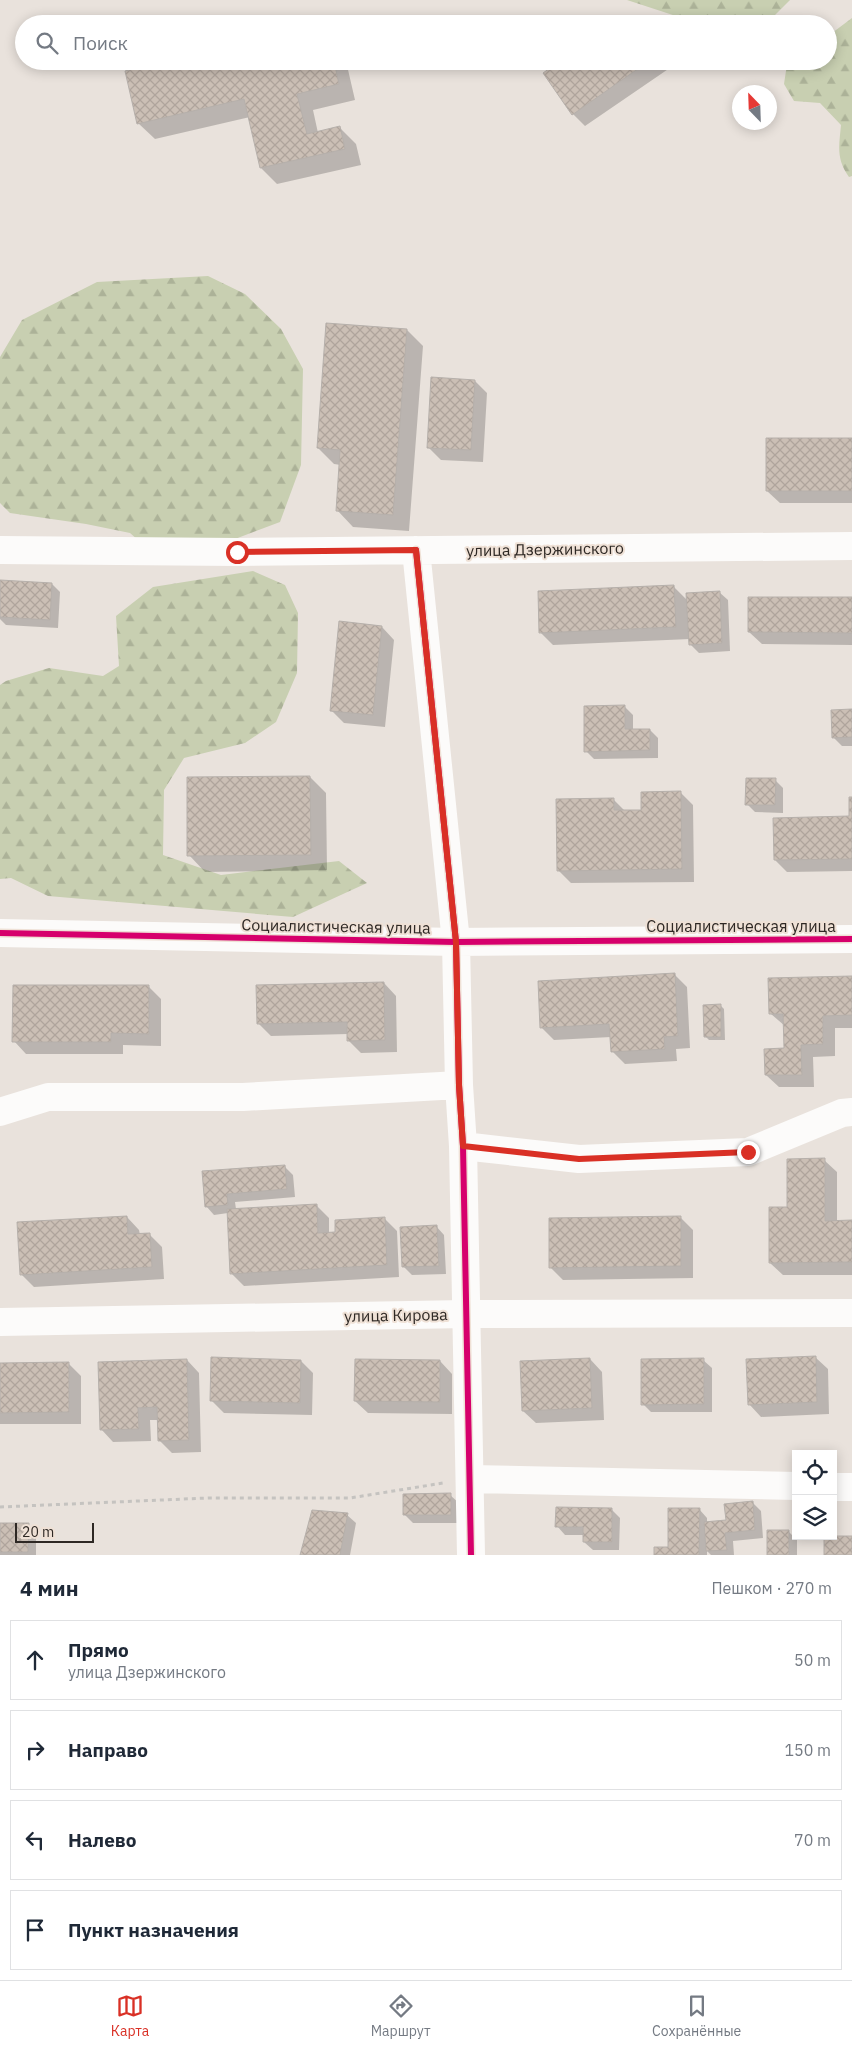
<!DOCTYPE html>
<html lang="ru">
<head>
<meta charset="utf-8">
<style>
  body { margin:0; font-family:"IBM Plex Sans",sans-serif; background:#f6f6f7; color:#1f2937 }
  .controls { position:absolute; right:15px; bottom:15px; display:grid; overflow:hidden; border-radius:0px; box-shadow:0 2px 12px #0003 }
  .controls button { width:45px; height:45px; display:grid; place-items:center; padding:0; border:0; border-bottom:1px solid #e0e1e3; background:#fff; color:#1f2937; font:25px sans-serif }
  .compass { position:absolute; left:732px; top:85px; width:45px; height:45px; border-radius:50%; background:#fff; box-shadow:0 2px 12px #0003; rotate:337deg }
  .scale { position:absolute; left:15px; bottom:12px; width:79px; box-sizing:border-box; padding-left:5px; border:2px solid #2e2824; border-top:0; font-size:14px; line-height:18px; white-space:nowrap; color:#2e2824; -webkit-text-stroke:4px #efe1d6; paint-order:stroke }
  .stop { position:absolute; width:15px; height:15px; margin:-11px; border:4px solid #d93025; border-radius:50%; background:#fff }
  .stop.end { background:#d93025; border-color:#fff; box-shadow:0 1px 5px #0008 }
  .list { margin:0; padding:0; list-style:none }
  h2 { display:flex; justify-content:space-between; align-items:center; height:65px; margin:0; padding:0 20px; font-size:21px }
  h2 small { font-size:16px; font-weight:400; color:#747a83 }
  .list li { display:grid; grid-template-columns:32px 1fr auto; gap:15px; align-items:center; box-sizing:border-box; height:80px; margin:0 10px 10px; padding:0 10px; border:1px solid #e0e1e3; border-radius:0px }
  .list b { display:block; font-size:19px; white-space:nowrap }
  .list p { margin:0; font-size:16px; white-space:nowrap; color:#747a83 }
  .list em { font-size:16px; font-style:normal; color:#747a83 }
  .icon { flex:none; width:28px; height:28px; fill:none; stroke:currentColor; stroke-width:2; stroke-linecap:round; stroke-linejoin:round }
  .map { position:relative; flex:none; width:852px; height:1555px; overflow:hidden }
  .search { position:absolute; background:#fff; box-shadow:0 2px 12px #0003; left:15px; right:15px; top:15px; height:55px; display:flex; align-items:center; gap:12px; box-sizing:border-box; padding:0 18px; border-radius:28px; color:#747a83; font-size:19px }
  .sheet { height:425px; background:#fff }
  nav { display:flex; justify-content:space-around; align-items:center; box-sizing:border-box; height:70px; border-top:1px solid #e0e1e3; background:#fff; font-size:14px; color:#747a83 }
  nav a { display:grid; justify-items:center; gap:2px }
  nav .on { color:#d93025 }
  .map>svg:first-child { display:block }
  .forest { fill:url(#forest-firs) }
  .shadow { fill:#0003 }
  .building { fill:url(#building-cross-hatch); stroke:#b6b0ab }
  .lines { fill:none; stroke-linecap:round; stroke-linejoin:round }
  .path { stroke:#c5c3c0; stroke-width:3; stroke-dasharray:4 4; stroke-linecap:butt }
  .minor { stroke:#fcfbfa; stroke-width:28 }
  .cycleway-casing { stroke:#efe1d6; stroke-width:9 }
  .cycleway { stroke:#d6006c; stroke-width:6 }
  .route { stroke:#d93025; stroke-width:6 }
  .labels { text-anchor:middle; stroke-width:4; stroke-linejoin:round; paint-order:stroke }
  .street-label { font-size:16px; fill:#2e2824; stroke:#efe1d6 }
</style>
</head>
<body>
<div class="map">
<svg width="852" height="1555" viewBox="0 0 852 1555">
  <defs>
    <pattern id="forest-firs" width="22" height="20" patternUnits="userSpaceOnUse" patternTransform="scale(1.25)"><rect width="22" height="20" fill="#c8cfb1"/><path d="M5 1l3.5 6h-7zM16 11l3.5 6h-7z" fill="#acb298"/></pattern>
    <pattern id="building-cross-hatch" width="8" height="8" patternUnits="userSpaceOnUse" patternTransform="scale(1.25)"><rect width="8" height="8" fill="#cbbfb5"/><path d="M0 0l8 8M0 8l8-8" fill="none" stroke="#afa49c"/></pattern>
  </defs>
  <rect width="100%" height="100%" fill="#e9e2dc"/>
  <path class="forest" d="M627 0H790L766 24H694L685 19Z
    M852 18V176L849 177C836 159 839 146 841 125L820 103 794 101 784 84 787 64 792 61H828V36Z
    M208 276 245 294 281 329 303 369 301 465 280 522 235 539 156 556 130 533 86 524 10 513 0 503V357L22 320 97 282Z
    M253 571 285 585 298 613 297 673 276 722 245 743 184 758 164 790 163 855 221 875 339 861 367 883 293 917 48 896 11 878 0 879V685L6 681 49 668 103 676 119 666 116 616 153 587Z"/>
  <path class="shadow" d="M171 61H346L355 100 313 110 318 133 340 128 356 144 361 165 277 184 261 168 250 117 155 139 138 123Z
    M562 61H680L585 126 573 114Z
    M407 330 423 346 409 531 353 527 337 510 341 465 334 464 318 448Z
    M475 381 487 393 483 462 441 460 428 447Z
    M852 439V503H780L767 491Z
    M0 581 52 584 60 592 58 628 6 625 0 619Z
    M674 587 688 601 719 592 728 600 730 651 699 653 690 644V639L553 645 540 632Z
    M852 599V645L762 644 749 632Z
    M382 627 394 640 385 727 344 723 331 710Z
    M624 706 633 715V730H650L658 738V758L594 759 586 751Z
    M852 711V746H842L833 737Z
    M310 777 326 793 327 870 205 872 189 855Z
    M775 780 783 788V813L755 812 747 804Z
    M681 793 693 805 694 882 571 883 558 870 613 799 625 811H643Z
    M852 798V871L787 872 775 860 850 818Z
    M674 974 687 987 690 1048 676 1049 677 1061 625 1064 612 1051 611 1037 554 1040 542 1028Z
    M852 977V1028H835V1056L813 1057 814 1087H779L766 1075 786 1050 785 1026 771 1014Z
    M384 983 396 996 397 1052 361 1053 348 1040V1034L271 1036 258 1023Z
    M149 987 161 999V1046L123 1045V1054H26L14 1041Z
    M720 1005 724 1009 725 1040H709L705 1036Z
    M824 1160 837 1172V1222H852V1275H783L770 1263 788 1208Z
    M284 1166 293 1175 295 1197 235 1202 236 1209 316 1205 329 1218V1233H337L384 1218 397 1231 399 1277 244 1286 231 1273 228 1213 214 1215 206 1206 203 1172Z
    M127 1217 139 1230 140 1235 149 1234 162 1247 164 1279 34 1287 21 1274Z
    M680 1217 693 1230V1278L563 1280 550 1267Z
    M436 1226 444 1235 446 1274 412 1275 404 1267Z
    M815 1357 828 1369 829 1414 761 1417 749 1404Z
    M590 1359 602 1372 604 1420 536 1423 523 1411Z
    M187 1360 199 1373 201 1452 172 1453 159 1440V1420H150L151 1441 113 1442 101 1429Z
    M703 1360 712 1368V1412H651L643 1404Z
    M301 1361 313 1373 312 1415 224 1413 211 1400Z
    M440 1361 452 1374V1414L368 1413 355 1401Z
    M68 1363 81 1376V1424H0V1364Z
    M450 1495 459 1503V1523H413L405 1515Z
    M752 1502 761 1511 763 1538 733 1541 734 1555H711L707 1551V1555H656L670 1548 699 1509 707 1518V1522L727 1521Z
    M612 1510 620 1518 619 1550H593L584 1542V1535H565L557 1526Z
    M347 1515 356 1523 350 1555H302Z
    M0 1525H28L36 1533V1555H0Z
    M788 1531 797 1540V1555H769Z"/>
  <path class="building" d="M663 18 667 24H655Z
    M165 61H334L339 84 297 94 307 134 340 126 345 149 260 168 244 99 137 124 125 71Z
    M560 61H649L572 115 543 73Z
    M326 323 407 329 393 515 336 511 340 450 317 448Z
    M431 377 475 380 471 450 427 448Z
    M766 438H852V491H766Z
    M0 580 52 583 50 620 0 617Z
    M674 585 676 627 539 633 538 591Z
    M720 591 722 643 689 645 686 593Z
    M748 597H852V633L748 632Z
    M339 621 382 626 373 715 330 711Z
    M625 705V729H650V750L584 752V706Z
    M852 709V737L832 738 831 710Z
    M310 776 311 855 187 856V777Z
    M746 778H776L775 805H745Z
    M681 791 682 869 557 871 556 799 614 798V810H641V792Z
    M849 797H852V859L774 860 773 818 849 816Z
    M675 973 678 1036 664 1037 665 1049 611 1052 609 1024 540 1028 538 981Z
    M852 976V1015L823 1016V1044L801 1045 802 1075H765L764 1049 784 1048 783 1014H769L768 978Z
    M384 982 385 1040 347 1041V1022L257 1024 256 985Z
    M13 985H149V1034L111 1033V1042H12Z
    M721 1004V1037H704L703 1005Z
    M825 1158V1221L852 1220V1262L769 1263V1207H787V1159Z
    M285 1165 287 1189 227 1194 228 1205 205 1207 202 1171Z
    M317 1204 318 1233 335 1232V1220L385 1217 387 1265 230 1274 227 1209Z
    M127 1216 128 1234 150 1233 152 1267 20 1275 17 1222Z
    M681 1216V1266L549 1268V1218Z
    M437 1225 439 1266 402 1267 400 1227Z
    M816 1356 817 1402 748 1405 746 1359Z
    M211 1357 301 1360 300 1403 210 1401Z
    M590 1358 592 1408 522 1411 520 1361Z
    M704 1358V1404L641 1405V1359Z
    M187 1359 189 1440 158 1441 157 1407 138 1408 139 1429 100 1430 98 1362Z
    M355 1359 440 1360V1402L354 1401Z
    M69 1362V1412L0 1413V1363Z
    M451 1493V1515H403V1494Z
    M753 1501 755 1530 725 1533 727 1550 706 1551 704 1522 726 1520 724 1504Z
    M556 1507 612 1508V1542H583V1527H555Z
    M668 1508H700L699 1555H654V1547H668Z
    M312 1510 348 1513 340 1555H300Z
    M0 1523H29L28 1552H0Z
    M767 1530H789V1555H767Z
    M824 1536H852V1555H824Z"/>
  <g class="lines">
    <path class="path" d="M0 1507 208 1498H350L443 1483"/>
    <path class="minor" d="M0 550 237 552 852 546
      M416 550 456 942 459 1085 463 1146 471 1555
      M0 933 456 942 852 939
      M0 1112 48 1097H243L459 1085
      M463 1146 579 1159 748 1152 842 1113 852 1112
      M0 1322 466 1314 852 1313
      M470 1479 796 1486
      M833 1487H852"/>
    <g class="cycleway-casing">
      <path id="cycleway" d="M416 550 456 942 459 1085 463 1146 471 1555
        M0 933 456 942 852 939"/>
    </g>
    <use href="#cycleway" class="cycleway"/>
  </g>
  <g class="lines">
    <path class="route" d="M237 552 416 550 456 942 459 1085 463 1146 579 1159 748 1152"/>
  </g>
  <g class="labels">
    <g class="street-label">
      <text transform="translate(545 549) rotate(-1)" y="6">улица Дзержинского</text>
      <text transform="translate(336 926) rotate(1)" y="6">Социалистическая улица</text>
      <text x="741" y="932">Социалистическая улица</text>
      <text transform="translate(396 1315) rotate(-1)" y="6">улица Кирова</text>
    </g>
  </g>
</svg>
<div class="controls">
<button><svg class="icon" aria-label="locate" viewBox="0 0 24 24"><circle cx="12" cy="12" r="6"/><path d="M12 2v4M12 18v4M2 12h4M18 12h4"/></svg></button>
<button><svg class="icon" aria-label="layers" viewBox="0 0 24 24"><path d="M12 4l9 5-9 5-9-5zM3 14l9 5 9-5"/></svg></button>
</div>
<svg class="compass" viewBox="-18 -18 36 36"><path d="M0-13l5 13h-10z" fill="#e53935"/><path d="M0 13l5-13h-10z" fill="#747a83"/></svg>
<div class="scale">20 m</div>
<div class="stop" style="left:237px;top:552px"></div>
<div class="stop end" style="left:748px;top:1152px"></div>
<div class="search"><svg class="icon" aria-label="search" viewBox="0 0 24 24"><circle cx="10" cy="10" r="6"/><path d="M15 15l6 6"/></svg>Поиск</div>
</div>
<section class="sheet">
<h2>4 мин<small>Пешком · 270 m</small></h2>
<ul class="list">
<li><svg class="icon" aria-label="ahead" viewBox="0 0 24 24"><path d="M12 20V5M6 11l6-6 6 6"/></svg><div><b>Прямо</b><p>улица Дзержинского</p></div><em>50 m</em></li>
<li><svg class="icon" aria-label="right" viewBox="0 0 24 24"><path d="M7 20v-9h11M14 6l5 5-5 5"/></svg><div><b>Направо</b></div><em>150 m</em></li>
<li><svg class="icon" aria-label="left" viewBox="0 0 24 24"><path d="M17 20v-9H6M10 6l-5 5 5 5"/></svg><div><b>Налево</b></div><em>70 m</em></li>
<li><svg class="icon" aria-label="arrive" viewBox="0 0 24 24"><path d="M6 21V4h12l-3 4 3 4H6"/></svg><div><b>Пункт назначения</b></div></li>
</ul>
</section>
<nav>
<a class="on"><svg class="icon" aria-label="map" viewBox="0 0 24 24"><path d="M3 6l6-2 6 2 6-2v14l-6 2-6-2-6 2zM9 4v14M15 6v14"/></svg>Карта</a>
<a><svg class="icon" aria-label="directions" viewBox="0 0 24 24"><path d="M12 3l9 9-9 9-9-9zM9 14v-3h6M13 9l2 2-2 2"/></svg>Маршрут</a>
<a><svg class="icon" aria-label="saved" viewBox="0 0 24 24"><path d="M7 4h10v16l-5-4-5 4z"/></svg>Сохранённые</a>
</nav>
</body>
</html>
